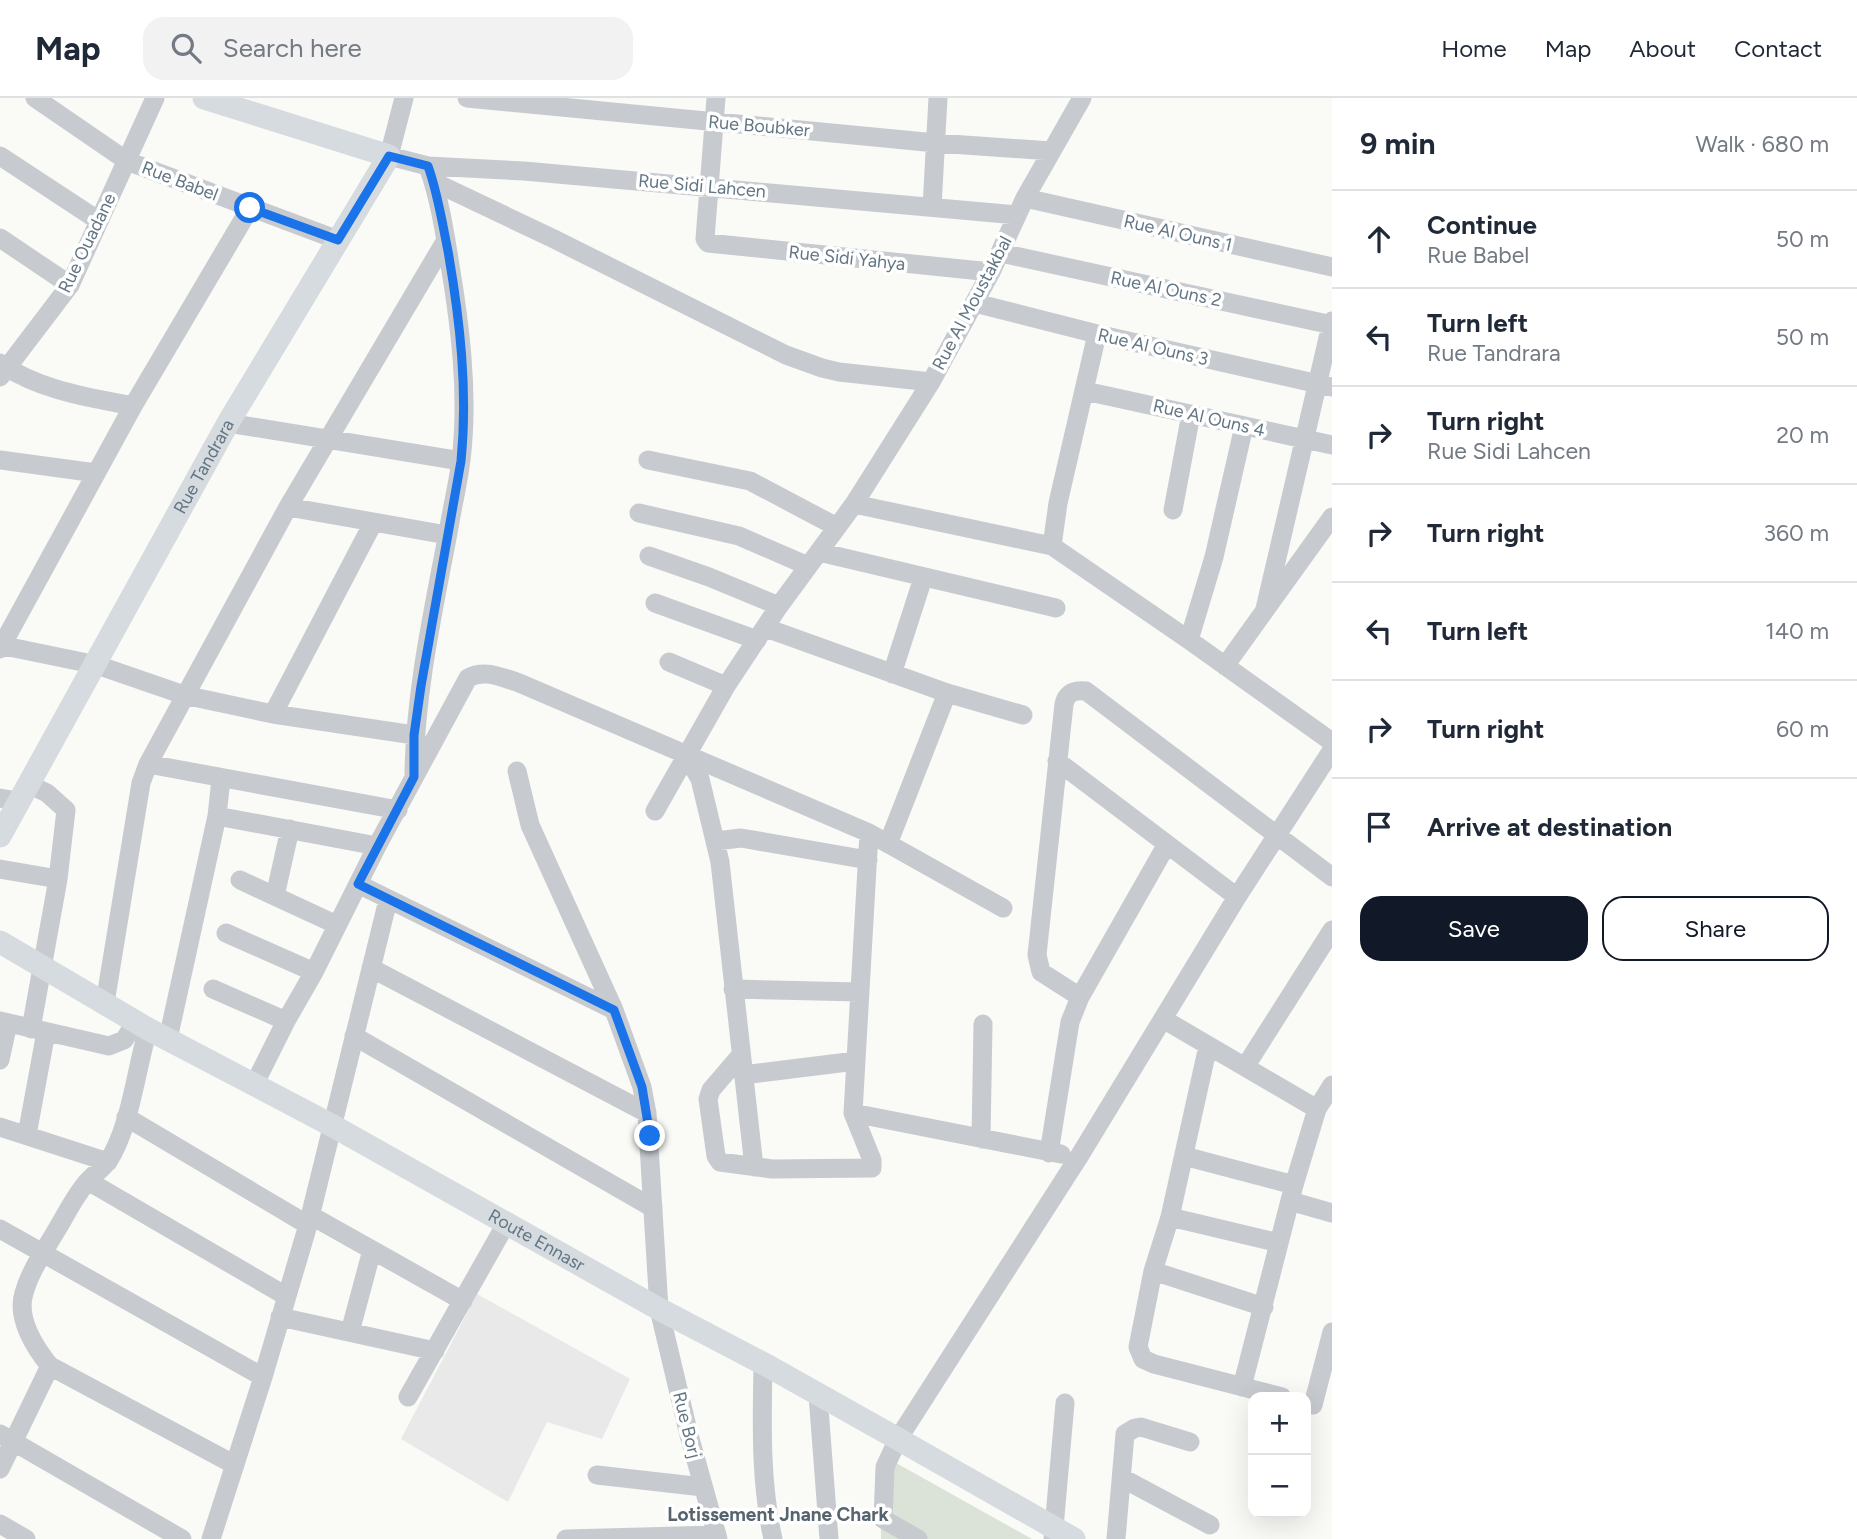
<!DOCTYPE html>
<html lang="en">
<head>
<meta charset="utf-8">
<style>
  body { margin:0; font-family:Figtree,sans-serif; background:#f2f2f3; color:#1f2937 }
  .controls { position:absolute; right:21px; bottom:21px; display:grid; overflow:hidden; border-radius:14px; box-shadow:0 7px 28px #0002 }
  .controls button { width:63px; height:63px; display:grid; place-items:center; padding:0; border:0; border-bottom:2px solid #e0e1e3; background:#fff; color:#1f2937; font:35px sans-serif }
  .stop { position:absolute; width:21px; height:21px; margin:-16px; border:5px solid #1a73e8; border-radius:50%; background:#fff }
  .stop.end { background:#1a73e8; border-color:#fff; box-shadow:0 2px 7px #0008 }
  .list { margin:0; padding:0; list-style:none }
  h2 { display:flex; justify-content:space-between; align-items:center; height:91px; margin:0; padding:0 28px; font-size:30px }
  h2 small { font-size:23px; font-weight:400; color:#747a83 }
  .list li { display:grid; grid-template-columns:46px 1fr auto; gap:21px; align-items:center; box-sizing:border-box; height:98px; padding:0 28px; border-top:2px solid #e0e1e3 }
  .list b { display:block; font-size:26px; white-space:nowrap }
  .list p { margin:0; font-size:23px; white-space:nowrap; color:#747a83 }
  .list em { font-size:23px; font-style:normal; color:#747a83 }
  .actions { display:flex; gap:14px; padding:21px 28px }
  .actions a { flex:1; padding:16px 0; border:2px solid #111827; border-radius:21px; text-align:center; font-size:24px; color:#111827 }
  .actions .main { background:#111827; color:#fff }
  .icon { flex:none; width:38px; height:38px; fill:none; stroke:currentColor; stroke-width:2; stroke-linecap:round; stroke-linejoin:round }
  .map { position:relative; flex:none; width:1332px; height:1441px; overflow:hidden }
  header { display:flex; align-items:center; gap:42px; box-sizing:border-box; height:98px; padding:0 35px; background:#fff; border-bottom:2px solid #e0e1e3 }
  header strong { font-size:33px }
  nav { display:flex; gap:38px; margin-inline-start:auto; font-size:24px }
  .search { width:490px; height:63px; background:#f2f2f3; display:flex; align-items:center; gap:18px; box-sizing:border-box; padding:0 24px; border-radius:21px; color:#747a83; font-size:26px }
  main { display:flex }
  aside { flex:1; background:#fff }
  .map>svg:first-child { display:block }
  .built { fill:#e8e9e8 }
  .green { fill:#dbe2d8 }
  .lines { fill:none; stroke-linecap:round; stroke-linejoin:round }
  .minor { stroke:#c7cbcf; stroke-width:19 }
  .major { stroke:#d6dbdf; stroke-width:23 }
  .route { stroke:#1a73e8; stroke-width:9 }
  .labels { text-anchor:middle; stroke-width:7; stroke-linejoin:round; paint-order:stroke }
  .street-label { font-size:18px; fill:#637684; stroke:#fff }
  .neighbourhood-label { font-size:19px; font-weight:bold; fill:#55646e; stroke:#fff }
</style>
</head>
<body>
<header>
<strong>Map</strong>
<div class="search"><svg class="icon" aria-label="search" viewBox="0 0 24 24"><circle cx="10" cy="10" r="6"/><path d="M15 15l6 6"/></svg>Search here</div>
<nav><a>Home</a><a>Map</a><a>About</a><a>Contact</a></nav>
</header>
<main>
<div class="map">
<svg width="1332" height="1441" viewBox="0 0 1332 1441">
  <rect width="100%" height="100%" fill="#fafaf7"/>
  <path class="built" d="M477 1196 630 1281 602 1341 547 1324 508 1404 401 1341Z"/>
  <path class="green" d="M880 1356 1032 1441H881Z"/>
  <g class="lines">
    <path class="minor" d="M35 0 127 63 338 142
      M404 0 389 58 428 68 524 73 1017 117
      M467 0 936 45 1051 53
      M716 0 705 141 708 145 991 174
      M0 58 99 123
      M434 84 554 141 786 257 822 270 839 274 931 284
      M1025 100 1332 169
      M932 109 938 0
      M0 140 70 187
      M1001 155 1332 227
      M975 205 1097 236 1332 289
      M0 265C39 292 87 299 133 308
      M0 279 70 187 155 0
      M1085 293 1332 347
      M228 325 461 363
      M0 362 96 375
      M648 362 750 383 837 429
      M854 406 1052 448 1189 542 1332 644
      M288 409 447 437
      M1173 412 1191 316
      M639 415 739 438 808 468
      M1052 448 1058 405 1097 236
      M819 454 1056 510
      M649 458 709 479 779 508
      M655 505 757 542
      M1265 511 1332 223
      M766 530 947 595 1023 617
      M1189 542 1214 459 1244 328
      M0 547 97 567 184 597 273 616 414 637
      M0 551 133 308 250 110
      M669 564 726 588
      M1225 568 1332 419
      M892 576 923 480
      M273 616 373 425
      M687 659 700 681 720 764 754 1069
      M1057 663 1237 799
      M148 666 398 712
      M517 673 530 727 614 912
      M414 676C415 595 433 514 448 435 452 410 458 386 461 362 469 296 460 226 449 161 444 130 439 99 428 68
      M28 686 47 695 66 712 58 781 31 931
      M0 700 18 703
      M655 713 726 588 779 508 854 406 931 284 991 174 1025 100 1082 0
      M217 718 377 748
      M716 743 741 740 868 762
      M888 746 947 595
      M0 771 58 781
      M240 782 337 827
      M358 786 614 912 642 989 647 1015 659 1211 689 1337 718 1441
      M275 798 290 731
      M226 835 314 874
      M371 870 647 1015
      M213 891 286 923
      M733 891 860 894
      M1080 899 1041 874 1037 857 1064 606C1067 594 1075 592 1086 593L1332 779
      M105 905 141 685 148 666 288 409 446 142
      M1163 921 1317 1011
      M0 923 109 948 124 942 136 924
      M354 938 653 1110
      M168 941 217 718 221 681
      M1208 948 1170 1119 1153 1173 1138 1249 1143 1261 1154 1266 1282 1299
      M741 957 711 992 708 1001 716 1058 720 1064 772 1071 872 1070V1062L853 1015 869 735
      M0 962 8 925
      M1245 969 1332 832
      M743 977 856 963
      M254 987 286 923 314 874 377 748 468 580C484 571 500 579 517 584L869 735 1003 810
      M853 1015 1061 1056
      M126 1019 308 1127
      M0 1029 108 1064
      M27 1037 46 934
      M981 1041 983 926
      M1049 1055 1070 924 1080 899 1167 746
      M1184 1058 1294 1087
      M88 1083 286 1198
      M1290 1103 1332 1115
      M310 1117 463 1203
      M1170 1119 1279 1145
      M0 1131 263 1279
      M1153 1173 1264 1209
      M280 1219 435 1253
      M350 1234 372 1152
      M763 1266C762 1325 760 1383 773 1441
      M50 1268 235 1367
      M1242 1289 1294 1087 1317 1011 1332 987
      M818 1297 829 1441
      M408 1299 507 1124
      M1313 1307 1332 1234
      M0 1336 182 1441
      M0 1371 50 1268C35 1250 16 1220 24 1195 30 1173 45 1152 56 1133 66 1117 75 1097 88 1083 97 1073 107 1068 113 1055 131 1021 137 969 148 931
      M597 1377 703 1389
      M1122 1380 1210 1427
      M0 1426 26 1441
      M211 1441 263 1279 308 1127 388 802
      M566 1441 717 1437
      M918 1441 883 1421 885 1369 898 1341 1080 1057 1237 799 1332 652
      M1053 1441 1065 1305
      M1116 1441 1125 1336 1135 1330 1141 1329 1190 1344"/>
    <g class="major">
      <path id="s1" d="M0 738 228 325 389 58 204 0"/>
      <path id="s2" d="M0 844 148 931 333 1028 659 1211 768 1268 898 1341 1074 1441"/>
    </g>
  </g>
  <g class="lines">
    <path class="route" d="M250 110 338 142 389 58 428 68C438 96 442 124 448 153 460 222 468 293 461 363L421 588 414 637V679L358 786 614 912 642 989 650 1038"/>
  </g>
  <g class="labels">
    <g class="street-label">
      <text transform="translate(759 28) rotate(5)" y="6">Rue Boubker</text>
      <text transform="translate(180 83) rotate(21)" y="6">Rue Babel</text>
      <text transform="translate(702 88) rotate(5)" y="6">Rue Sidi Lahcen</text>
      <text transform="translate(1178 135) rotate(13)" y="6">Rue Al Ouns 1</text>
      <text transform="translate(87 145) rotate(-64)" y="6">Rue Ouadane</text>
      <text transform="translate(847 160) rotate(6)" y="6">Rue Sidi Yahya</text>
      <text transform="translate(1166 191) rotate(12)" y="6">Rue Al Ouns 2</text>
      <text transform="translate(972 205) rotate(-62)" y="6">Rue Al Moustakbal</text>
      <text transform="translate(1153 249) rotate(13)" y="6">Rue Al Ouns 3</text>
      <text transform="translate(1209 320) rotate(13)" y="6">Rue Al Ouns 4</text>
      <text dy="6" stroke="none"><textPath href="#s1" startOffset="422">Rue Tandrara</textPath></text>
      <text dy="6" stroke="none"><textPath href="#s2" startOffset="614">Route Ennasr</textPath></text>
      <text transform="translate(687 1327) rotate(76)" y="6">Rue Borj</text>
    </g>
    <g class="neighbourhood-label">
      <text x="778" y="1423">Lotissement Jnane Chark</text>
    </g>
  </g>
</svg>
<div class="controls">
<button>+</button>
<button>−</button>
</div>
<div class="stop" style="left:250px;top:110px"></div>
<div class="stop end" style="left:650px;top:1038px"></div>
</div>
<aside>
<h2>9 min<small>Walk · 680 m</small></h2>
<ul class="list">
<li><svg class="icon" aria-label="ahead" viewBox="0 0 24 24"><path d="M12 20V5M6 11l6-6 6 6"/></svg><div><b>Continue</b><p>Rue Babel</p></div><em>50 m</em></li>
<li><svg class="icon" aria-label="left" viewBox="0 0 24 24"><path d="M17 20v-9H6M10 6l-5 5 5 5"/></svg><div><b>Turn left</b><p>Rue Tandrara</p></div><em>50 m</em></li>
<li><svg class="icon" aria-label="right" viewBox="0 0 24 24"><path d="M7 20v-9h11M14 6l5 5-5 5"/></svg><div><b>Turn right</b><p>Rue Sidi Lahcen</p></div><em>20 m</em></li>
<li><svg class="icon" aria-label="right" viewBox="0 0 24 24"><path d="M7 20v-9h11M14 6l5 5-5 5"/></svg><div><b>Turn right</b></div><em>360 m</em></li>
<li><svg class="icon" aria-label="left" viewBox="0 0 24 24"><path d="M17 20v-9H6M10 6l-5 5 5 5"/></svg><div><b>Turn left</b></div><em>140 m</em></li>
<li><svg class="icon" aria-label="right" viewBox="0 0 24 24"><path d="M7 20v-9h11M14 6l5 5-5 5"/></svg><div><b>Turn right</b></div><em>60 m</em></li>
<li><svg class="icon" aria-label="arrive" viewBox="0 0 24 24"><path d="M6 21V4h12l-3 4 3 4H6"/></svg><div><b>Arrive at destination</b></div></li>
</ul>
<div class="actions"><a class="main">Save</a><a>Share</a></div>
</aside>
</main>
</body>
</html>
